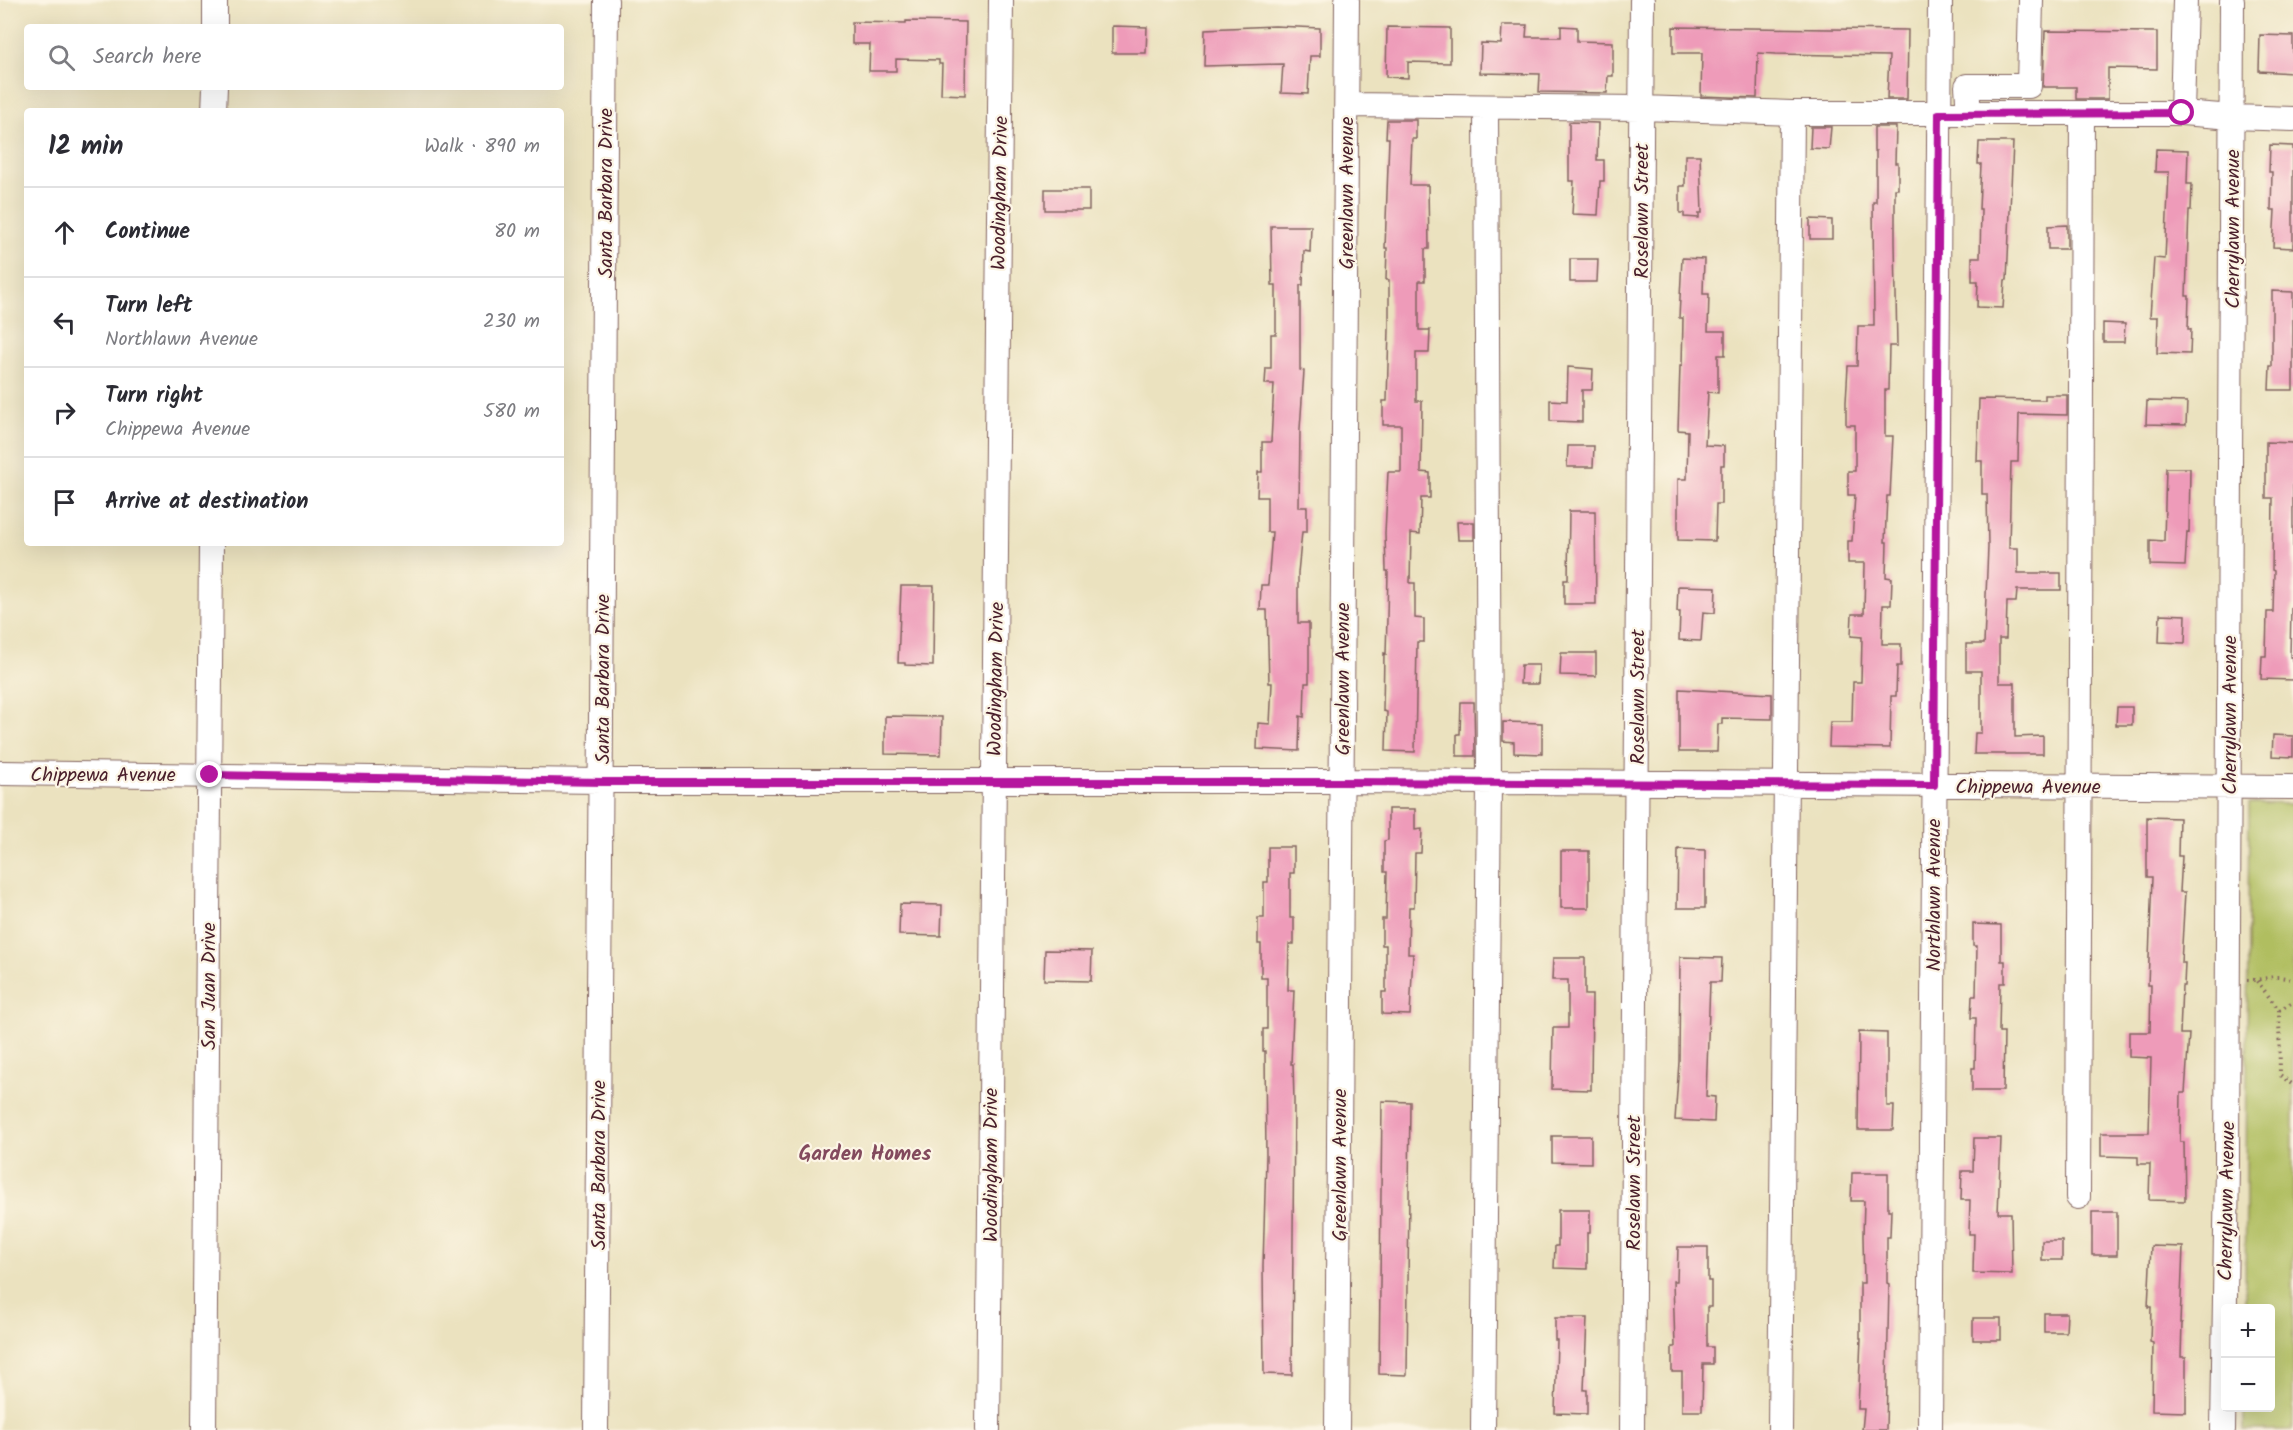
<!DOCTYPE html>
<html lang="en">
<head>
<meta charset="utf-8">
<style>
  body { margin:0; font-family:Kalam,sans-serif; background:#f7f7f7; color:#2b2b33 }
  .controls { position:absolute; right:18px; bottom:18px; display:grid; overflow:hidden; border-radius:6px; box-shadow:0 6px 24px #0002 }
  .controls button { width:54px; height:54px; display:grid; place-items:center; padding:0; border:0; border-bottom:2px solid #e1e1e2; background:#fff; color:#2b2b33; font:30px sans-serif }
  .stop { position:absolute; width:18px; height:18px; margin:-14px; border:4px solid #b5179e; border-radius:50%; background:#fff }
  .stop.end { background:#b5179e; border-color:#fff; box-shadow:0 2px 6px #0008 }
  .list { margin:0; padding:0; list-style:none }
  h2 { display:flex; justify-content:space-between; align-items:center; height:78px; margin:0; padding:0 24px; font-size:26px }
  h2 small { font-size:20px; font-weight:400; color:#7c7c81 }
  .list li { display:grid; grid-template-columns:39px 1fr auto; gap:18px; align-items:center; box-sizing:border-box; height:90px; padding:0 24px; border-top:2px solid #e1e1e2 }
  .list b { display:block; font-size:22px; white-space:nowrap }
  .list p { margin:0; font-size:20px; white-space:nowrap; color:#7c7c81 }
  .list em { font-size:20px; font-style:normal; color:#7c7c81 }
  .icon { flex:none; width:33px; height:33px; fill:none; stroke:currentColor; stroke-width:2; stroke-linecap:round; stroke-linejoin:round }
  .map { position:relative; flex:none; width:2293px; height:1430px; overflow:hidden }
  .search { position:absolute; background:#fff; box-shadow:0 6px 24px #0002; left:24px; top:24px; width:540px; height:66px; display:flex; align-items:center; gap:15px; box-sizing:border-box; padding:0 21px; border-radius:6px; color:#7c7c81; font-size:22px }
  .panel { position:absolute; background:#fff; box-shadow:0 6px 24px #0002; left:24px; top:108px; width:540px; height:438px; border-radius:6px }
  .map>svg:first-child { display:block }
  .green { fill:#b0be60; stroke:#7d6e46; stroke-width:1.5 }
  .building { fill:#ee9bb9 }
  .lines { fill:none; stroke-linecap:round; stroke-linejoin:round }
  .minor-casing { stroke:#82635f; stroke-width:26 }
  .path { stroke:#82635f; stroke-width:4; stroke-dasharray:1.5 4.5; stroke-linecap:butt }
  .minor { stroke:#fff; stroke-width:24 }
  .route { stroke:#b5179e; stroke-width:8 }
  .labels { text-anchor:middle; stroke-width:4.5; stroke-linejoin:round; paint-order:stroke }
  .street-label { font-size:20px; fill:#4a1f2b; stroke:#fcf5e5 }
  .neighbourhood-label { font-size:21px; font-weight:bold; fill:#834a5d; stroke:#fcf5e5 }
</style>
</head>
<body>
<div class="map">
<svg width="2293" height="1430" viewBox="0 0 2293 1430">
  <rect width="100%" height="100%" fill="#fcf5e5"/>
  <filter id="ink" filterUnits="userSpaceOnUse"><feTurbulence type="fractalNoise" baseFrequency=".0167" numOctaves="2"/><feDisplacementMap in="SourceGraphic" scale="12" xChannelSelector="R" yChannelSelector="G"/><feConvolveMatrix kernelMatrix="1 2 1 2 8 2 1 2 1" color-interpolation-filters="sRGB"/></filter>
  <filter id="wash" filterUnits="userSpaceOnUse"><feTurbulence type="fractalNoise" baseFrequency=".008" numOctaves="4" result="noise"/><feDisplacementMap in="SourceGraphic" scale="24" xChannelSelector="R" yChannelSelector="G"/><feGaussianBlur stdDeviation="1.35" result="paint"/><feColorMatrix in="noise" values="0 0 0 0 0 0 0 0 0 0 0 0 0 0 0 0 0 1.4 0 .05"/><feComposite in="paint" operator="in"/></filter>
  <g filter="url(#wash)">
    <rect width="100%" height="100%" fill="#ebe2bf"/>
    <path class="green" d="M2249 803 2293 804V1430H2244V1408H2270V1308H2245Z"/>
    <g id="blocks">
      <path class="building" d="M906 21 966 22 965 95 941 94 942 64H939V60L896 59V71H869L870 44H852V22L906 23Z
        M1502 25H1527L1526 37H1561V26L1577 27V41L1613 42V76H1608L1607 93 1539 92 1540 74 1480 73 1481 43 1501 44Z
        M1112 26 1147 27 1146 53H1112Z
        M1275 26 1320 28V56H1310L1308 94 1281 93 1283 64 1204 66 1205 29Z
        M1387 27 1450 28V63L1408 62V78L1386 77Z
        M1673 27 1908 30 1907 99H1887L1889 56 1776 54 1758 53 1757 98 1701 96 1702 53H1673Z
        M2045 31 2157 32V69L2108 68V99H2076V87H2043Z
        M2260 35 2293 36V73L2259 71Z
        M1387 120H1416V139H1412L1410 185H1428L1429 249H1425V281H1419V330H1430L1429 353H1416V401H1422L1421 472 1430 473V498H1421L1420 534 1411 533 1410 583H1415V618L1424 619V642H1417L1415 752 1386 751 1387 712 1383 711 1384 653 1386 654 1387 618 1388 571H1386L1385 533 1388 472H1401V425H1383V401H1387L1389 329V280H1386L1387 248H1385L1389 138H1386Z
        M1569 122 1598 123 1597 160H1604V181H1600L1598 215 1572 214 1574 181H1569Z
        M1811 127H1831L1829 149 1810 148Z
        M1874 127H1896L1895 163H1898V189H1895V242L1897 346H1889L1888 390H1885V436H1893L1890 496H1887L1885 542H1887L1886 577 1892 578 1891 605H1883L1882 644H1901V666H1897L1896 696H1891L1890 748 1829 747 1830 722H1852L1853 682H1861L1862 637 1851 636 1852 614H1864L1865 563H1848V541H1852L1855 495H1848V471H1855V425H1846V402L1848 366H1857L1858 326H1874L1873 202H1876V151H1874Z
        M1979 142H2013L2007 280H2005L2003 308 1977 307 1978 281H1972V257H1980L1981 209H1979L1981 164H1978Z
        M2270 145 2293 146V248L2273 247 2275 210H2271L2272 172H2269Z
        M2156 149 2188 150 2187 184H2192L2191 210H2189L2186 296H2189L2188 329H2191L2190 354 2157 353 2158 317H2150L2154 258 2165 259 2169 172H2155Z
        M1685 155H1700L1702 213H1699V218L1684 217V213H1680V186H1685Z
        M1045 189H1089V210H1045Z
        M1810 219 1832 220V239H1810Z
        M2067 225V249H2048V226Z
        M1271 226H1311L1310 252 1304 251 1303 285H1300V370L1304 371 1300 429 1299 507H1307V532H1302L1298 573V623H1309V683H1305L1304 717 1300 716 1299 751 1257 749 1258 723 1270 724 1272 683H1269L1267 610H1260L1261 585H1268L1272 532H1267V497H1257L1258 472H1262V442H1271L1274 384H1265L1266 368H1271V334H1276V285H1272Z
        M1682 258 1704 259 1703 294H1709L1708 331H1725V355H1718V393L1708 392 1705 445 1724 446V465H1721V504H1716L1715 541 1678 540V479H1687L1688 431 1678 430 1680 366H1682L1683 318H1679Z
        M1570 259H1598L1597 282H1570Z
        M2272 291 2293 292V390H2269L2270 366H2272Z
        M2103 323 2125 324 2124 342H2103Z
        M1568 367 1593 369 1592 390H1582V422L1550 421V400L1567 401Z
        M2045 395H2067V415L2019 414 2018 462H2011L2009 548H2018V573H2061V590H2017L2016 602H2007L2006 639H1999V683H2015V737L2043 736V754H1974L1975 733H1981V671H1966V644H1984L1988 547 1987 494H1982V461H1977L1979 399 2045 400Z
        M2147 401 2187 402 2186 425 2146 424Z
        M2266 442 2293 443V607H2291L2290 657H2293V680L2261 679 2262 656H2266L2267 612H2273L2274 571 2272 570 2273 498H2266Z
        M1568 446H1594L1593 467H1567Z
        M2166 468H2190L2189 533 2187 532 2185 566 2150 565V540L2164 541Z
        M1569 511H1595L1596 604H1564V580H1568Z
        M1457 522H1474V540H1458Z
        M901 586H934L933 666 905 665V663H898Z
        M1678 586 1716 587 1715 613 1703 612 1701 641 1679 640 1680 612H1677Z
        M2160 614 2186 615 2185 643 2159 642Z
        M1561 653H1596V676L1560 675Z
        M1521 665H1539L1538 684H1520Z
        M1679 689 1772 694V719L1722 718V724H1718L1717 752H1679Z
        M1461 702H1474L1475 756H1457V734H1460Z
        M2117 707H2132V725H2116Z
        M885 716 942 717 941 755 885 754Z
        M1503 722 1542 723V754L1514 753V742L1503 741Z
        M2273 735 2293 736V757L2272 756Z
        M1388 809H1415V830L1422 829 1421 853H1415L1414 907H1409L1408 954H1413L1410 1015 1382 1014V992H1386V945H1382V919H1386L1387 872H1384V841L1388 840Z
        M2147 817 2179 818 2178 856H2182L2180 892H2185L2181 963H2185L2184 986H2182L2180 1034H2189L2185 1093H2181L2180 1142H2184L2185 1201 2149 1200 2150 1164H2138V1157L2101 1156V1133H2149L2151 1058 2129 1057V1032H2150L2151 985H2148L2152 877H2147Z
        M1268 847H1294V873H1290V918H1294V944H1289L1288 990H1294L1291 1064H1293L1294 1101 1292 1375 1264 1374 1263 1266 1266 1157 1265 1051H1263V1029H1267V978H1261V944H1258V918H1264V882H1268Z
        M1678 849 1705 850V908H1677Z
        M1561 851H1589V908H1561Z
        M900 904 942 905 941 936 899 935Z
        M1973 924 2001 925V961H2005V983H2000L1999 1032H2004L2003 1091H1972V1068H1975L1976 1018H1971L1972 996H1976L1977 946H1973Z
        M1045 950 1092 951 1091 981 1044 980Z
        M1680 957 1722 958 1721 982H1710L1706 1096 1715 1097 1714 1122 1675 1120 1679 1062Z
        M1553 958H1585V995H1592L1591 1090 1552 1089 1553 1028H1568V980H1552Z
        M1859 1032 1887 1033V1106H1894L1893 1130H1858Z
        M1382 1101 1410 1102 1407 1375 1379 1374Z
        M1552 1136H1591V1163L1552 1162Z
        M1974 1138H2001L1998 1213H2011L2012 1274 1973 1273 1974 1234H1969L1970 1200H1961L1962 1171H1973Z
        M1852 1173H1888V1210H1891L1890 1237H1887V1283L1889 1284 1886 1430H1862L1864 1409H1858L1861 1338H1860V1283H1864L1863 1236 1864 1201H1851Z
        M1558 1210H1590V1233H1587V1269L1554 1268 1555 1246H1558Z
        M2092 1212H2117V1255H2092Z
        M2042 1241H2062V1260H2042Z
        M2151 1246 2183 1247 2180 1323H2182L2181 1357H2186V1412L2152 1411 2153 1343 2150 1342 2151 1307H2148Z
        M1678 1247H1708V1281H1711V1307H1707V1347H1713V1364H1703L1702 1411H1682V1372H1672V1347H1675L1673 1281H1677Z
        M2044 1313H2067L2066 1332H2044Z
        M1555 1318H1587L1584 1390H1587V1414L1555 1413 1557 1340H1555Z
        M1973 1318H2001V1340H1973Z"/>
    </g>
  </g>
  <g filter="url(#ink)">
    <use href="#blocks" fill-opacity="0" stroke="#82635f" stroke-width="1.5"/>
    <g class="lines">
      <g class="minor-casing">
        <path id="minor" d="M215 27V0
          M1347 105 1641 108 1792 113H2182L2233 117 2293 119
          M214 111 215 87
          M2182 113 2185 0
          M1969 114 1967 86H2029L2031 0
          M0 773 601 781H1341L2293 787
          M2078 1197 2082 113
          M204 1430 211 543
          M596 1430 606 0
          M988 1430 1001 0
          M1337 1430 1347 0
          M1483 1430 1489 782 1486 107
          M1632 1430 1642 0
          M1780 1430 1792 113
          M1930 1430 1940 0
          M2223 1430 2227 1164 2232 0"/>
      </g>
      <path class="path" d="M2247 980C2266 981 2272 973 2293 980
        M2257 981 2279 1010 2280 1075 2293 1085
        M2279 1010 2293 1002"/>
      <use href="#minor" class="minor"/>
    </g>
  </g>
  <g class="lines" filter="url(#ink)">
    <path class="route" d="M210 775 602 782H1341L1934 785 1939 114 2182 113"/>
  </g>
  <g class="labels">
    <g class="street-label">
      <text transform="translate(605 193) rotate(-90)" y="7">Santa Barbara Drive</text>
      <text transform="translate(999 193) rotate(-89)" y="7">Woodingham Drive</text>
      <text transform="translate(1346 193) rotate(-90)" y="7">Greenlawn Avenue</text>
      <text transform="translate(1641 211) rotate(-90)" y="7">Roselawn Street</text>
      <text transform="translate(2232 229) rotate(-90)" y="7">Cherrylawn Avenue</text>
      <text transform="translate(602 679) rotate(-90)" y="7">Santa Barbara Drive</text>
      <text transform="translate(995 679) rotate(-89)" y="7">Woodingham Drive</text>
      <text transform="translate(1342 679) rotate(-90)" y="7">Greenlawn Avenue</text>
      <text transform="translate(1637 697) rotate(-90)" y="7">Roselawn Street</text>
      <text transform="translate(2229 715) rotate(-90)" y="7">Cherrylawn Avenue</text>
      <text x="103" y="781">Chippewa Avenue</text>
      <text x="2028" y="793">Chippewa Avenue</text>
      <text transform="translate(1933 895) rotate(-90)" y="7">Northlawn Avenue</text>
      <text transform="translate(208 986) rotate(-90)" y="7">San Juan Drive</text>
      <text transform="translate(598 1165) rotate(-90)" y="7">Santa Barbara Drive</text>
      <text transform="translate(990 1165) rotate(-90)" y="7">Woodingham Drive</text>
      <text transform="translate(1339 1165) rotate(-90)" y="7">Greenlawn Avenue</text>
      <text transform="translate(1633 1183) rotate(-90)" y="7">Roselawn Street</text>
      <text transform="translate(2226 1201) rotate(-89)" y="7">Cherrylawn Avenue</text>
    </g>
    <g class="neighbourhood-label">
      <text x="865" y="1160">Garden Homes</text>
    </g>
  </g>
</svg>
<div class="controls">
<button>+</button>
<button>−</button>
</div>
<div class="stop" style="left:2182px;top:113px"></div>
<div class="stop end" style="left:210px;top:775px"></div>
<div class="search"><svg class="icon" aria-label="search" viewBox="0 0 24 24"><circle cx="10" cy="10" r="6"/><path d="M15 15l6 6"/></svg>Search here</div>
<section class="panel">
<h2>12 min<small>Walk · 890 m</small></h2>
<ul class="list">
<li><svg class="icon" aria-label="ahead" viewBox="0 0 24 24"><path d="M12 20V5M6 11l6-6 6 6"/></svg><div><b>Continue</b></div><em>80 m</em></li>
<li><svg class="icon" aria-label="left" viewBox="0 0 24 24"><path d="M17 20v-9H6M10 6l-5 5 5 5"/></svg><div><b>Turn left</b><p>Northlawn Avenue</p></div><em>230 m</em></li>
<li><svg class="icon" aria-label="right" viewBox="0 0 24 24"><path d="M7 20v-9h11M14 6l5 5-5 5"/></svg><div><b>Turn right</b><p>Chippewa Avenue</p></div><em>580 m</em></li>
<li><svg class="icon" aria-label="arrive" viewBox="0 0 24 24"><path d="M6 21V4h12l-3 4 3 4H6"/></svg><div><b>Arrive at destination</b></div></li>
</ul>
</section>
</div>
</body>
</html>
